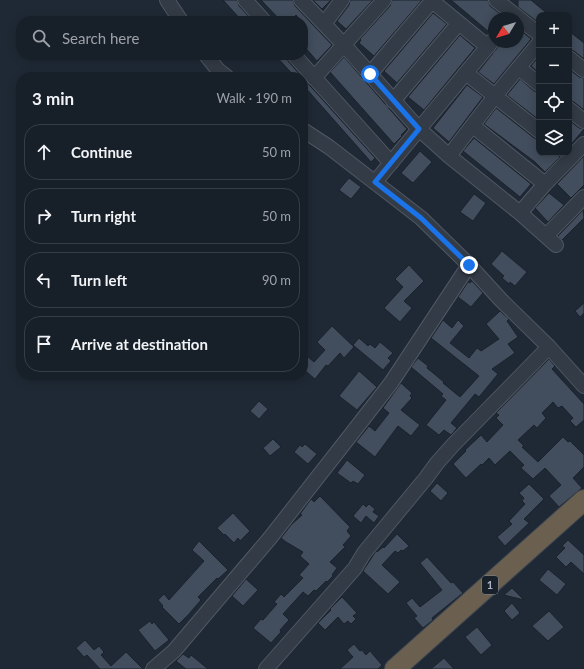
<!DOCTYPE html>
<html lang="en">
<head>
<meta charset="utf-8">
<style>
  body { margin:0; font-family:Lato,sans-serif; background:#242c34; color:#f1f3f6 }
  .controls { position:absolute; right:12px; top:12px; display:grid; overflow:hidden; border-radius:8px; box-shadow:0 2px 10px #0003 }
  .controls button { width:36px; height:36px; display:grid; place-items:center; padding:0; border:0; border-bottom:1px solid #363d45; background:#171f28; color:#f1f3f6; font:20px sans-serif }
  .compass { position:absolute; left:488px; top:12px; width:36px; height:36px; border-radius:50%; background:#171f28; box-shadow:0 2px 10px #0003; rotate:232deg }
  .stop { position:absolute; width:12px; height:12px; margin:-9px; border:3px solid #1a73e8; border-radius:50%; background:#fff }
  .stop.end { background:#1a73e8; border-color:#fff; box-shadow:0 1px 4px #0008 }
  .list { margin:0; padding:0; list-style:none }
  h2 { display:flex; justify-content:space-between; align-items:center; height:52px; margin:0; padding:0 16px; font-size:17px }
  h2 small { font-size:13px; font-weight:400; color:#9ea2a8 }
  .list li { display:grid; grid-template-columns:26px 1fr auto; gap:12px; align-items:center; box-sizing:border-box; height:56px; margin:0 8px 8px; padding:0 8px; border:1px solid #363d45; border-radius:16px }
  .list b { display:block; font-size:15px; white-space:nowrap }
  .list em { font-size:13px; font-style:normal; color:#9ea2a8 }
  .icon { flex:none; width:22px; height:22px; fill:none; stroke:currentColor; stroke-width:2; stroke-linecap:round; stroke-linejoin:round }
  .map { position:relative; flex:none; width:584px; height:669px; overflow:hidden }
  .search { position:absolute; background:#171f28; box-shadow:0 2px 10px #0003; left:16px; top:16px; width:292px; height:44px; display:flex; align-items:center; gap:10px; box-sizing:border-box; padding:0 14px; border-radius:16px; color:#9ea2a8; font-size:15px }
  .panel { position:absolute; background:#171f28; box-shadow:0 2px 10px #0003; left:16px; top:72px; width:292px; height:308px; border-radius:16px }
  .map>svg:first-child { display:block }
  .building { fill:#424e5d; stroke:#1a222c }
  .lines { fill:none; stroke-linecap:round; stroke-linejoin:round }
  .minor-casing { stroke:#505864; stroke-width:16 }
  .highway-casing { stroke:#3d4550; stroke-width:22 }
  .minor { stroke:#333b46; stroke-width:14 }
  .highway { stroke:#6b6050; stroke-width:20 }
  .route { stroke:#1a73e8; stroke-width:5 }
  .labels { text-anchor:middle; stroke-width:3; stroke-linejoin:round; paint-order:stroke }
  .shield { fill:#18202a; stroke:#808895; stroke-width:1 }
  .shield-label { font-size:11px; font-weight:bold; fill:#acb5c3 }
</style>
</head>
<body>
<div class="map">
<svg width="584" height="669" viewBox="0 0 584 669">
  <rect width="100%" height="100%" fill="#1f2935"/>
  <path class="building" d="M223 0H237L239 6 253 21H242Z
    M261 0H293L295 6 332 45 317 61 303 45V21H301L296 15 290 21H281Z
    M313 0H331L322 9Z
    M350 0H373L346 29 337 21 349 5Z
    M392 0H422L374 56 359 43 361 40 360 39 390 6Z
    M451 0H488L490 6 503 16 501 18H494V28L489 32Z
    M518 0H531L549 15H539V23L518 7Z
    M433 13 447 24 397 83 384 71Z
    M518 28 531 39 494 84 478 72 502 42H518Z
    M569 31 584 43V59L574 51 569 50Z
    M460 35 475 48 424 110 408 97Z
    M275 55H286L288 61 302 77H295Z
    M539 56V73L531 66Z
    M344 57 407 129 401 135 402 136 394 144 330 72Z
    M569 69 579 77 584 78V110L574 102 569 101Z
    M303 78 375 158 371 162 303 85Z
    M520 79 534 91 539 92V120L507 95Z
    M467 85 483 97 449 142 433 128Z
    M496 108 534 138 539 139V153H556L560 157 545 172 535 162 484 124Z
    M569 120 579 128 584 129 569 147Z
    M474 138 531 184 520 197 463 151Z
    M420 151 432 162 413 183 401 173Z
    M584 156V185L571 198 557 184Z
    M349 178 361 187 351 199 339 190Z
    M549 193 564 205 548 222 535 208Z
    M474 194 486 203 473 221 460 212Z
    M583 210 584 218 562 240 558 236Z
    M502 251 527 272 515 286 510 282 509 284 502 278 504 276 491 264Z
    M409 265 424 281 404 301 412 308 400 322 384 308 403 287 395 279Z
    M472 281 483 293 471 307 458 297 468 282 470 283Z
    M584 303V313L580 317 575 311Z
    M500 311 509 319 507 321 518 337 508 344 515 353 492 369 498 374 479 397 475 394 451 423 457 428 452 434 451 435 444 430 439 435 426 425 446 400 441 396 443 394 411 367 418 358 428 366 427 368 444 382 443 383 460 397 479 376 431 338 443 320 452 328 458 320 464 326 450 343 469 358 477 348 481 351 499 339 486 324Z
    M332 326 354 347 344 358 340 353 328 366 326 365 315 379 303 369V361L307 356 314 362 325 350 317 342Z
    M359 338 368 346 370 344 375 348 380 342 393 353 388 358 391 361 383 370 353 345Z
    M549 359 555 366 552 369 584 404V420L576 427 570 421 573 418 562 406 558 408 553 402 542 413 546 418 537 428 534 425 518 440 524 446 522 447 538 462 563 437 568 442 570 441 584 455V467L573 478 582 488 559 507 549 496 561 485 545 468 533 479 521 468 524 465 510 451 495 465 489 458 482 465 481 464 466 478 453 464 466 451 465 450 481 435 487 442 503 425 496 418 499 415 496 413Z
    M359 371 377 387 357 410 339 396Z
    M401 383 412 393 410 396 412 398 401 410 420 425 411 436 398 426 375 457 356 442 369 426 375 431 389 413 383 408Z
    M259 401 268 409 259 419 250 411Z
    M273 439 281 447 270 456 263 448Z
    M305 444 317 454 308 464 294 452 300 445 302 447Z
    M347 460 365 475 358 484 353 481 351 483 337 473Z
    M437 483 448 493 441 501 430 491Z
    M529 484 544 499 524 519 529 523 505 546 497 537 512 524 509 521 525 504 522 501 524 498 519 493Z
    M320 496 350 527 347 531 351 536 343 545 345 547 330 562 337 568 332 575 333 576 327 582 326 581 316 591 314 590 308 596 303 592 283 614 289 620 280 630 281 632 271 643 253 628 261 619 263 620 277 604 274 602 281 594 284 597 303 578 299 575 309 564 300 556 303 552 286 542 281 538 291 525 302 515 300 514 311 499 314 502Z
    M363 504 366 507 369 504 375 509 373 512 379 516 374 523 366 516 361 523 353 516Z
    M233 513 250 531 240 541 238 538 234 543 225 534 224 535 217 528Z
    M397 534 409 546 403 551 401 550 398 553 395 551 382 565 400 582 388 594 363 571 376 551 377 552 383 547 384 548Z
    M568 540 584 555V574L571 562 566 567 556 557 565 548 562 546Z
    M199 541 228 570 218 579 217 578 198 597 201 600 189 614 179 624 162 607 163 606 158 600 164 594 169 600 204 561 192 550Z
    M427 557 451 583 453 582 463 593 432 618 433 620 423 628 414 618 417 616 406 603 412 598 420 607 442 590 420 563Z
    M548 569 566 584 557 595 539 580Z
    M246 579 258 590 243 606 232 596Z
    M512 588 524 600 504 595Z
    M342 597 357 613 353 616 356 619 351 624 348 621 344 624 338 617 325 630 318 623 331 610 330 609Z
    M512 603 520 613 512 620 504 611Z
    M549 611 564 627 548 641 532 626Z
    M150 621 152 624 154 622 169 640 155 651 138 630Z
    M477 627 492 645 481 655 465 637Z
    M85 640 94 650 99 646 104 652 101 655 111 666 126 652 143 669H100L87 655 84 657 76 648Z
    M354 644 360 651 362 650 366 655 370 651 382 665 378 669H340L353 657 347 650Z
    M183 654 189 658 191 655 208 669H186L176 661Z
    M444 658 454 669H431Z"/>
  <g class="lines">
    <g class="minor-casing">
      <path id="minor" d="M167 0 181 21
        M245 0 264 21
        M301 0 345 46 419 129 449 156 520 213 556 245
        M431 0 488 47
        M496 0 539 34
        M324 24 342 0
        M206 55 218 70 227 77
        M294 55 391 163
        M569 58 584 70
        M519 68 539 84
        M466 73 539 131
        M370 74 432 1
        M314 78 384 0
        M393 101 459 23
        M569 109 584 121
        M473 126 545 184
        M303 130 329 147 421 218 469 265 501 300 549 347 584 386
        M449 156 495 96 539 43
        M375 182 494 39
        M520 213 545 184 584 144
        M546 236 584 197
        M153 669 174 651 270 538 353 432 391 383 469 265
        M266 669 355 568 364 553 426 478 437 463 453 445 549 347"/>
    </g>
    <g class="highway-casing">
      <path id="highway" d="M395 669 584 500"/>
    </g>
    <use href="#minor" class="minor"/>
    <use href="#highway" class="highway"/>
  </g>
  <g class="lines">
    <path class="route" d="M370 74 419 129 375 182 421 218 469 265"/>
  </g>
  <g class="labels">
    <rect class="shield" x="482" y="576" width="16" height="18" rx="3"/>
    <g class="shield-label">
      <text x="490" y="589">1</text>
    </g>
  </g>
</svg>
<div class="controls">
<button>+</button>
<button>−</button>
<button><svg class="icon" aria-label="locate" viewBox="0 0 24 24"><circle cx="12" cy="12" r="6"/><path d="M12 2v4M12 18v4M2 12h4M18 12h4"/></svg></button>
<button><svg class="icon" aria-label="layers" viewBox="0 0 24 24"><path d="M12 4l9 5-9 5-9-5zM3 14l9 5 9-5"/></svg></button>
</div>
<svg class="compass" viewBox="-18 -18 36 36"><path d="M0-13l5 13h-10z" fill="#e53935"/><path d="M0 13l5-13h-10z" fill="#9ea2a8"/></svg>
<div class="stop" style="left:370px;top:74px"></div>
<div class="stop end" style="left:469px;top:265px"></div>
<div class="search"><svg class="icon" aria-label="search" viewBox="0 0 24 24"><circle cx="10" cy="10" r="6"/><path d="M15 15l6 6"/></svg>Search here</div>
<section class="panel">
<h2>3 min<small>Walk · 190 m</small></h2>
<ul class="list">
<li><svg class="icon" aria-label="ahead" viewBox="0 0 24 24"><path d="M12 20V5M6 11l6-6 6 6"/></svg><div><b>Continue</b></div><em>50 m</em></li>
<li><svg class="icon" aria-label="right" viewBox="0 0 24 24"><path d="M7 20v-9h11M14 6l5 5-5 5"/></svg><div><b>Turn right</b></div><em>50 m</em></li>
<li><svg class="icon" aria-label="left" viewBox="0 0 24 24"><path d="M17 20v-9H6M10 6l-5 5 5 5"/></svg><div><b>Turn left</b></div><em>90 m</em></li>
<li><svg class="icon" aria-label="arrive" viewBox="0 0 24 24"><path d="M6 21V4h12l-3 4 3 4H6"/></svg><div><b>Arrive at destination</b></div></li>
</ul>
</section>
</div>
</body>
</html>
